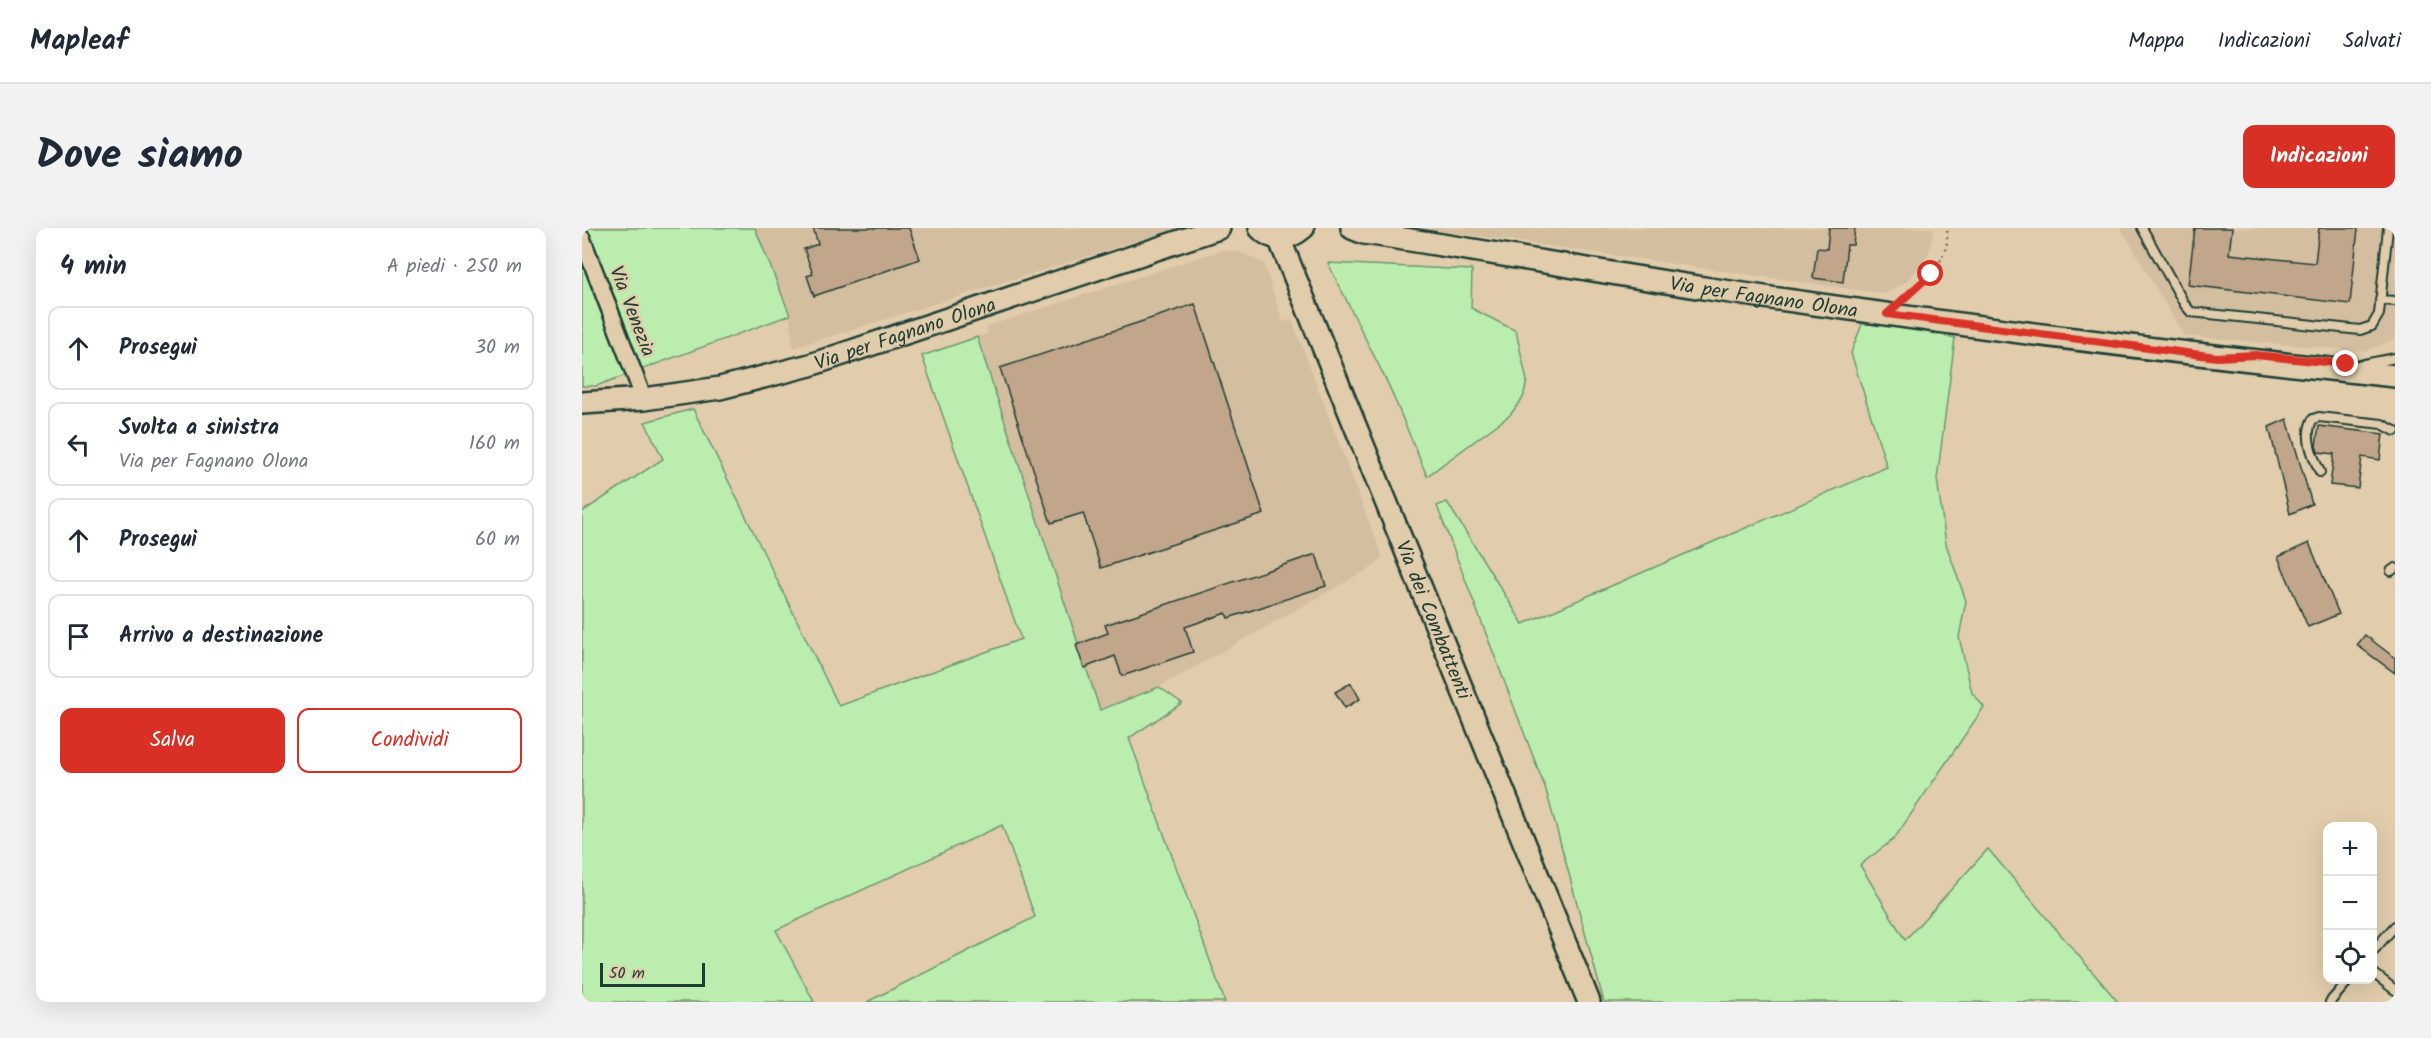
<!DOCTYPE html>
<html lang="it">
<head>
<meta charset="utf-8">
<style>
  body { margin:0; font-family:Kalam,sans-serif; background:#f2f2f3; color:#1f2937 }
  .controls { position:absolute; right:18px; bottom:18px; display:grid; overflow:hidden; border-radius:12px; box-shadow:0 6px 24px #0002 }
  .controls button { width:54px; height:54px; display:grid; place-items:center; padding:0; border:0; border-bottom:2px solid #e0e1e3; background:#fff; color:#1f2937; font:30px sans-serif }
  .scale { position:absolute; left:18px; bottom:15px; width:105px; box-sizing:border-box; padding-left:6px; border:3px solid #1f3d34; border-top:0; font-size:16px; line-height:21px; white-space:nowrap; color:#1f3d34; -webkit-text-stroke:4px #e1cdac; paint-order:stroke }
  .stop { position:absolute; width:18px; height:18px; margin:-14px; border:4px solid #d93025; border-radius:50%; background:#fff }
  .stop.end { background:#d93025; border-color:#fff; box-shadow:0 2px 6px #0008 }
  .list { margin:0; padding:0; list-style:none }
  h2 { display:flex; justify-content:space-between; align-items:center; height:78px; margin:0; padding:0 24px; font-size:26px }
  h2 small { font-size:20px; font-weight:400; color:#747a83 }
  .list li { display:grid; grid-template-columns:39px 1fr auto; gap:18px; align-items:center; box-sizing:border-box; height:84px; margin:0 12px 12px; padding:0 12px; border:2px solid #e0e1e3; border-radius:12px }
  .list b { display:block; font-size:22px; white-space:nowrap }
  .list p { margin:0; font-size:20px; white-space:nowrap; color:#747a83 }
  .list em { font-size:20px; font-style:normal; color:#747a83 }
  .actions { display:flex; gap:12px; padding:18px 24px }
  .actions a { flex:1; padding:14px 0; border:2px solid #d93025; border-radius:12px; text-align:center; font-size:21px; color:#d93025 }
  .actions .main { background:#d93025; color:#fff }
  .icon { flex:none; width:33px; height:33px; fill:none; stroke:currentColor; stroke-width:2; stroke-linecap:round; stroke-linejoin:round }
  .map { position:relative; flex:none; width:1813px; height:774px; overflow:hidden; border-radius:12px }
  header { display:flex; align-items:center; gap:36px; box-sizing:border-box; height:84px; padding:0 30px; background:#fff; border-bottom:2px solid #e0e1e3 }
  header strong { font-size:28px }
  nav { display:flex; gap:33px; margin-inline-start:auto; font-size:21px }
  .intro { display:flex; align-items:center; justify-content:space-between; box-sizing:border-box; height:144px; padding:0 36px }
  h1 { margin:0; font-size:42px }
  .button { padding:15px 27px; border-radius:12px; background:#d93025; color:#fff; font-size:21px; font-weight:700 }
  main { display:flex; gap:36px; padding:0 36px }
  aside { flex:1; background:#fff; border-radius:12px; box-shadow:0 6px 24px #0002 }
  .map>svg:first-child { display:block }
  .built { fill:#d3bea0 }
  .green { fill:#bbeeae; stroke:#6d9671; stroke-width:1.5 }
  .building { fill:#c1a68b; stroke:#1f3d34; stroke-width:1.5 }
  .lines { fill:none; stroke-linecap:round; stroke-linejoin:round }
  .lane-casing { stroke:#1f3d34; stroke-width:12 }
  .street-casing { stroke:#1f3d34; stroke-width:20 }
  .secondary-casing { stroke:#1f3d34; stroke-width:26 }
  .path { stroke:#1f3d34; stroke-width:2; stroke-dasharray:1.5 4.5; stroke-linecap:butt }
  .lane { stroke:#e1cdac; stroke-width:8 }
  .street { stroke:#e1cdac; stroke-width:15 }
  .secondary { stroke:#e1cdac; stroke-width:21 }
  .route { stroke:#d93025; stroke-width:8 }
  .labels { text-anchor:middle; stroke-width:5; stroke-linejoin:round; paint-order:stroke }
  .street-label { font-size:20px; fill:#1f3d34; stroke:#e1cdac }
</style>
</head>
<body>
<header>
<strong>Mapleaf</strong>
<nav><a>Mappa</a><a>Indicazioni</a><a>Salvati</a></nav>
</header>
<div class="intro"><h1>Dove siamo</h1><a class="button">Indicazioni</a></div>
<main>
<aside>
<h2>4 min<small>A piedi · 250 m</small></h2>
<ul class="list">
<li><svg class="icon" aria-label="ahead" viewBox="0 0 24 24"><path d="M12 20V5M6 11l6-6 6 6"/></svg><div><b>Prosegui</b></div><em>30 m</em></li>
<li><svg class="icon" aria-label="left" viewBox="0 0 24 24"><path d="M17 20v-9H6M10 6l-5 5 5 5"/></svg><div><b>Svolta a sinistra</b><p>Via per Fagnano Olona</p></div><em>160 m</em></li>
<li><svg class="icon" aria-label="ahead" viewBox="0 0 24 24"><path d="M12 20V5M6 11l6-6 6 6"/></svg><div><b>Prosegui</b></div><em>60 m</em></li>
<li><svg class="icon" aria-label="arrive" viewBox="0 0 24 24"><path d="M6 21V4h12l-3 4 3 4H6"/></svg><div><b>Arrivo a destinazione</b></div></li>
</ul>
<div class="actions"><a class="main">Salva</a><a>Condividi</a></div>
</aside>
<div class="map">
<svg width="1813" height="774" viewBox="0 0 1813 774">
  <rect width="100%" height="100%" fill="#e1cdac"/>
  <filter id="ink" filterUnits="userSpaceOnUse"><feTurbulence type="fractalNoise" baseFrequency=".0167" numOctaves="2"/><feDisplacementMap in="SourceGraphic" scale="12" xChannelSelector="R" yChannelSelector="G"/><feConvolveMatrix kernelMatrix="1 2 1 2 8 2 1 2 1" color-interpolation-filters="sRGB"/></filter>
  <g filter="url(#ink)">
    <path class="built" d="M173 0H596L211 120 208 87Z
      M840 0H1352L1347 25 1328 51 1304 66Z
      M1539 0H1813V111L1784 123 1602 108Z
      M640 22 658 24 682 36 701 94 710 92 800 328 794 337 577 459 518 483 395 109 405 106 406 98Z"/>
    <path class="green" d="M0 0H173L208 87 14 158H0Z
      M746 35 890 42 889 80 934 103 945 153 941 170 928 187 845 248 807 158Z
      M1303 95 1373 110 1355 251 1364 316 1384 373 1377 409 1390 465 1402 479 1312 611 1278 637 1323 712 1406 621 1536 774H1022L964 562 855 278 865 274 941 396 1305 239 1269 125 1280 96Z
      M395 109 518 482 577 459 600 475 547 510 643 774H285L453 689 420 597 194 702 232 774H0V284L81 231 63 194 111 181 257 478 439 411 340 128Z"/>
    <path class="building" d="M231 0H327L338 31 232 68 225 48 231 46 222 21 236 16Z
      M1247 0H1273L1271 17H1265L1261 54 1231 50 1235 20 1245 21Z
      M1613 0H1650L1647 26 1733 35 1737 0H1776L1768 76 1606 57Z
      M613 76 682 286 519 340 501 285 469 295 418 140Z
      M1705 191 1730 276 1708 286 1687 199Z
      M1737 198 1801 206 1798 232 1780 229 1776 260 1748 257 1752 226 1736 224 1734 218Z
      M1727 315 1757 386 1726 399 1696 329Z
      M734 326 744 358 646 390 644 385 603 399 611 424 540 448 533 428 502 440 494 417 526 405 523 397Z
      M1783 407 1813 430V445L1775 417Z
      M769 455 778 471 763 480 753 464Z"/>
    <g class="lines">
      <g class="lane-casing">
        <path id="lane" d="M1560 0 1603 77 1609 84 1778 102 1790 98 1797 86 1806 0
          M1798 72 1813 73
          M1782 136 1813 130
          M1738 244C1731 229 1721 207 1731 191L1737 189 1800 196 1813 203
          M1809 343 1813 340
          M1790 724 1813 698
          M1790 744 1813 762
          M1748 774 1767 752"/>
      </g>
      <g class="street-casing">
        <path id="street" d="M0 10 62 171"/>
      </g>
      <g class="secondary-casing">
        <g id="secondary">
          <path d="M678 0C691 14 707 12 721 0"/>
          <path id="s1" d="M770 0 782 5C898 22 1012 43 1128 61 1356 95 1584 124 1813 148"/>
          <path id="s2" d="M697 10 1007 774"/>
          <path id="s3" d="M0 175 62 171 138 160 228 137 637 0"/>
        </g>
      </g>
      <path class="path" d="M1320 71C1343 50 1369 35 1365 0"/>
      <use href="#lane" class="lane"/>
      <use href="#street" class="street"/>
      <use href="#secondary" class="secondary"/>
    </g>
  </g>
  <g class="lines" filter="url(#ink)">
    <path class="route" d="M1349 46 1305 86 1635 129 1673 127 1764 136"/>
  </g>
  <g class="labels">
    <g class="street-label">
      <text dy="7" stroke="none"><textPath href="#s1" startOffset="418">Via per Fagnano Olona</textPath></text>
      <text transform="translate(51 83) rotate(69)" y="7">Via Venezia</text>
      <text dy="7" stroke="none"><textPath href="#s3" startOffset="332">Via per Fagnano Olona</textPath></text>
      <text dy="7" stroke="none"><textPath href="#s2" startOffset="412">Via dei Combattenti</textPath></text>
    </g>
  </g>
</svg>
<div class="controls">
<button>+</button>
<button>−</button>
<button><svg class="icon" aria-label="locate" viewBox="0 0 24 24"><circle cx="12" cy="12" r="6"/><path d="M12 2v4M12 18v4M2 12h4M18 12h4"/></svg></button>
</div>
<div class="scale">50 m</div>
<div class="stop" style="left:1349px;top:46px"></div>
<div class="stop end" style="left:1764px;top:136px"></div>
</div>
</main>
</body>
</html>
